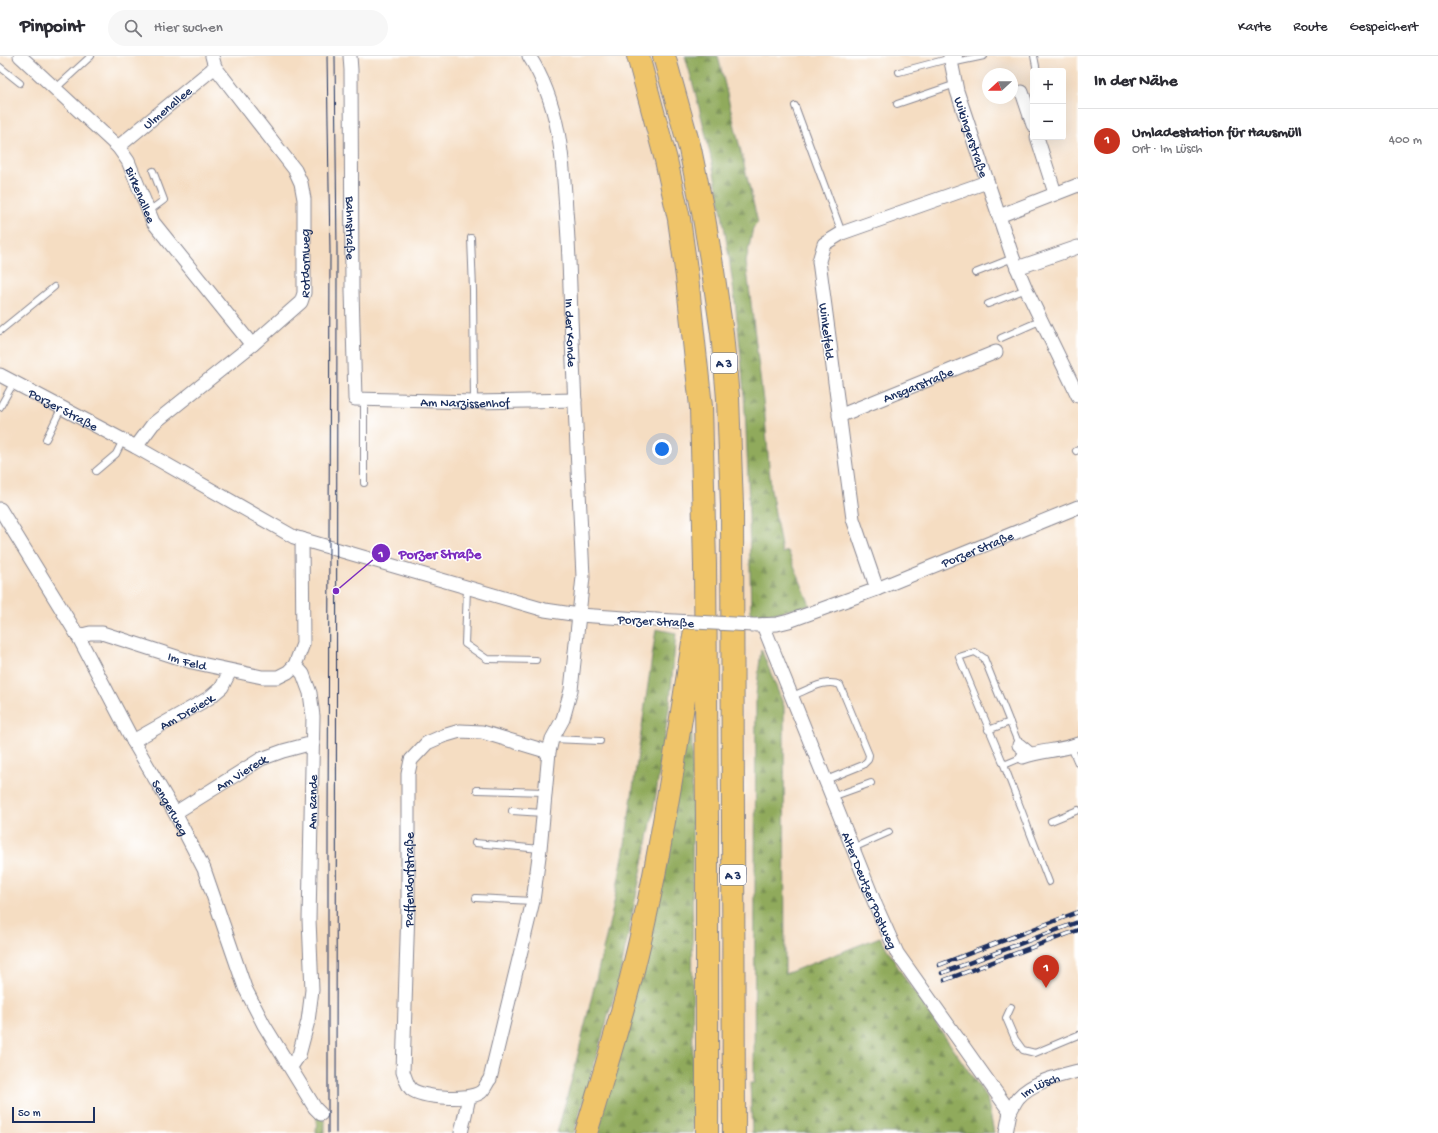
<!DOCTYPE html>
<html lang="de">
<head>
<meta charset="utf-8">
<style>
  body { margin:0; font-family:"Gochi Hand",sans-serif; background:#f7f7f7; color:#2b2b33 }
  .controls { position:absolute; right:12px; top:12px; display:grid; overflow:hidden; border-radius:4px; box-shadow:0 4px 16px #0002 }
  .controls button { width:36px; height:36px; display:grid; place-items:center; padding:0; border:0; border-bottom:1px solid #e1e1e2; background:#fff; color:#2b2b33; font:20px sans-serif }
  .compass { position:absolute; left:982px; top:12px; width:36px; height:36px; border-radius:50%; background:#fff; box-shadow:0 4px 16px #0002; rotate:249deg }
  .scale { position:absolute; left:12px; bottom:10px; width:83px; box-sizing:border-box; padding-left:4px; border:2px solid #1b2f5e; border-top:0; font-size:11px; line-height:14px; white-space:nowrap; color:#1b2f5e; -webkit-text-stroke:3px #fff; paint-order:stroke }
  .you { position:absolute; left:662px; top:393px; width:14px; height:14px; margin:-10px; border:3px solid #fff; border-radius:50%; background:#1a73e8; box-shadow:0 0 0 6px #1a73e833 }
  .badge { display:grid; place-items:center; width:26px; height:26px; border-radius:50%; background:#c8321e; color:#fff; font-size:13px; font-weight:700 }
  .pin { position:absolute; translate:-50% -33px; filter:drop-shadow(0 1px 2px #0008) }
  .pin::after { content:''; position:absolute; top:21px; width:14px; height:12px; background:inherit; clip-path:polygon(0 0,100% 0,50% 100%) }
  .list { margin:0; padding:0; list-style:none }
  h2 { display:flex; justify-content:space-between; align-items:center; height:52px; margin:0; padding:0 16px; font-size:17px }
  h2 small { font-size:13px; font-weight:400; color:#7c7c81 }
  .list li { display:grid; grid-template-columns:26px 1fr auto; gap:12px; align-items:center; box-sizing:border-box; height:64px; padding:0 16px; border-top:1px solid #e1e1e2 }
  .list b { display:block; font-size:15px; white-space:nowrap }
  .list p { margin:0; font-size:13px; white-space:nowrap; color:#7c7c81 }
  .list em { font-size:13px; font-style:normal; color:#7c7c81 }
  .icon { flex:none; width:22px; height:22px; fill:none; stroke:currentColor; stroke-width:2; stroke-linecap:round; stroke-linejoin:round }
  .map { position:relative; flex:none; width:1078px; height:1077px; overflow:hidden }
  header { display:flex; align-items:center; gap:24px; box-sizing:border-box; height:56px; padding:0 20px; background:#fff; border-bottom:1px solid #e1e1e2 }
  header strong { font-size:19px }
  nav { display:flex; gap:22px; margin-inline-start:auto; font-size:14px }
  .search { width:280px; height:36px; background:#f7f7f7; display:flex; align-items:center; gap:10px; box-sizing:border-box; padding:0 14px; border-radius:22px; color:#7c7c81; font-size:15px }
  main { display:flex }
  aside { flex:1; background:#fff }
  .map>svg:first-child { display:block }
  .forest { fill:url(#forest-firs); stroke:#566c5d }
  .lines { fill:none; stroke-linecap:round; stroke-linejoin:round }
  .service-casing { stroke:#888690; stroke-width:8 }
  .minor-casing { stroke:#888690; stroke-width:15 }
  .motorway-casing { stroke:#888690; stroke-width:24 }
  .service { stroke:#fff; stroke-width:6 }
  .minor { stroke:#fff; stroke-width:13 }
  .motorway { stroke:#efc469; stroke-width:22 }
  .tram { stroke:#1b2f5e; stroke-width:1 }
  .rail-casing { stroke:#1b2f5e; stroke-width:4.5 }
  .rail { stroke:#fff; stroke-width:3; stroke-dasharray:9; stroke-linecap:butt }
  .minor-bridge-casing { stroke:#888690; stroke-width:15; stroke-linecap:butt }
  .minor-bridge { stroke:#fff; stroke-width:13 }
  .labels { text-anchor:middle; stroke-width:3; stroke-linejoin:round; paint-order:stroke }
  .shield { fill:#fff; stroke:#5f6d8e; stroke-width:1 }
  .shield-label { font-size:12px; font-weight:bold; fill:#1b2f5e }
  .street-label { font-size:13px; fill:#1b2f5e; stroke:#fff }
  .leader { fill:none; stroke:#7b2cbf; stroke-width:1.5 }
  .callout-dot { fill:#7b2cbf; stroke:#fff; stroke-width:1.5 }
  .mark-label { font-size:12px; text-anchor:middle; font-weight:bold; fill:#fff }
  .callout-label { font-size:14px; text-anchor:middle; font-weight:bold; fill:#7b2cbf; stroke:#fff; stroke-width:3; stroke-linejoin:round; paint-order:stroke }
</style>
</head>
<body>
<header>
<strong>Pinpoint</strong>
<div class="search"><svg class="icon" aria-label="search" viewBox="0 0 24 24"><circle cx="10" cy="10" r="6"/><path d="M15 15l6 6"/></svg>Hier suchen</div>
<nav><a>Karte</a><a>Route</a><a>Gespeichert</a></nav>
</header>
<main>
<div class="map">
<svg width="1078" height="1077" viewBox="0 0 1078 1077">
  <defs>
    <pattern id="forest-firs" width="22" height="20" patternUnits="userSpaceOnUse"><rect width="22" height="20" fill="#90aa5c"/><path d="M5 1l3.5 6h-7zM16 11l3.5 6h-7z" fill="#758b4f"/></pattern>
  </defs>
  <rect width="100%" height="100%" fill="#fff"/>
  <filter id="ink" filterUnits="userSpaceOnUse"><feTurbulence type="fractalNoise" baseFrequency=".025" numOctaves="2"/><feDisplacementMap in="SourceGraphic" scale="8" xChannelSelector="R" yChannelSelector="G"/><feConvolveMatrix kernelMatrix="1 2 1 2 8 2 1 2 1" color-interpolation-filters="sRGB"/></filter>
  <filter id="wash" filterUnits="userSpaceOnUse"><feTurbulence type="fractalNoise" baseFrequency=".012" numOctaves="4" result="noise"/><feDisplacementMap in="SourceGraphic" scale="16" xChannelSelector="R" yChannelSelector="G"/><feGaussianBlur stdDeviation="0.9" result="paint"/><feColorMatrix in="noise" values="0 0 0 0 0 0 0 0 0 0 0 0 0 0 0 0 0 1.4 0 .05"/><feComposite in="paint" operator="in"/></filter>
  <g filter="url(#wash)">
    <rect width="100%" height="100%" fill="#f5ddc2"/>
    <path class="forest" d="M685 0H718L758 167 753 172 746 206 765 361 771 434 782 497 788 495 810 549 771 558H751C749 476 749 394 742 313 733 207 715 102 685 0Z
      M656 573 676 577 670 645 653 758 619 923 574 1077H557L574 1015 613 852 624 795Z
      M761 593 784 650 785 918 880 881 904 921 987 1042 994 1077H752L750 1027H754L756 639Z
      M685 677 692 678 693 1077H595Z
      M317 1061 325 1065V1077H316Z"/>
  </g>
  <g filter="url(#ink)">
    <g class="lines">
      <g class="service-casing">
        <path id="service" d="M1034 0 1037 15
          M951 7 984 0
          M0 11 20 27
          M899 16 959 0
          M55 33 91 0
          M897 48 956 28
          M795 50 842 177
          M149 155 164 144 153 115
          M471 182 473 234 474 346
          M975 217 1013 202
          M988 248 1026 233
          M0 275 54 231
          M1001 282 1042 264
          M364 344V427
          M0 351 14 326
          M46 383 62 351
          M1076 395 1078 394
          M96 415 116 398 123 384
          M467 532 465 588 487 603 536 604
          M792 640C806 635 825 622 840 629L869 699 868 704 863 709 826 724
          M988 674 1010 666
          M552 683 600 685
          M1019 689 984 602 975 596 959 601 1004 709 1049 826
          M1071 691 1078 707
          M1004 709 1023 701
          M477 734 545 736
          M832 741 871 727
          M512 755 543 757
          M1051 765 1078 754
          M475 787 540 793
          M853 792 889 776
          M476 842 533 845
          M1011 951 1006 962 1015 983 1023 994 1035 997 1078 979"/>
      </g>
      <g class="minor-casing">
        <g id="minor">
          <path id="s1" d="M20 0 118 91 128 105 153 166 252 289"/>
          <path id="s2" d="M350 0 351 14 352 234 355 343 474 346 575 344"/>
          <path id="s3" d="M529 0C559 46 563 101 566 154 569 190 570 227 571 263 575 349 579 435 583 521L571 634 563 663 552 683 549 696 540 793 533 845 490 1023C487 1026 485 1033 481 1036 469 1045 422 1042 411 1033 407 1029 405 1021 403 1016L408 851V718L411 704 427 687 443 680 460 675 482 676 549 696"/>
          <path id="s4" d="M950 0 957 35 1013 202 1026 233 1078 340"/>
          <path d="M1022 36 1033 69"/>
          <path d="M1037 81 1055 137"/>
          <path id="s5" d="M118 91 215 11"/>
          <path d="M999 160 1078 129"/>
          <path d="M1017 212 1078 191"/>
          <path id="s6" d="M0 319 136 391 294 481 545 554 579 559 655 564"/>
          <path id="s7" d="M839 360 996 296"/>
          <path id="s8" d="M136 391 153 368 252 289 301 246 304 237V143L301 127 295 114 215 11 212 0"/>
          <path id="s9" d="M0 453 78 580 133 685 175 757 204 813 245 932 264 969 315 1052 321 1058"/>
          <path d="M877 533 853 463 819 205 824 188 842 177 987 126"/>
          <path id="s10" d="M756 569 777 568 789 565 877 533 1078 451"/>
          <path id="s11" d="M763 569 876 850 897 897 1010 1056 1006 1077"/>
          <path id="s12" d="M78 580 90 577H102L192 606 262 621H278L288 616 295 609"/>
          <path id="s13" d="M133 685 209 642 222 631 230 615"/>
          <path d="M1019 689 1030 698"/>
          <path d="M1023 701C1041 694 1061 695 1078 688"/>
          <path id="s14" d="M175 757 261 703 283 695 313 687"/>
          <path id="s15" d="M291 1011 299 999 308 965 312 934 309 864 313 660 310 637 303 618 295 609 303 588 302 483"/>
          <path id="s16" d="M1010 1056C1012 1052 1015 1046 1018 1042 1032 1026 1058 1020 1078 1015"/>
          <path d="M461 1077 469 1041"/>
        </g>
      </g>
      <g class="motorway-casing">
        <path id="motorway" d="M638 0 666 104 679 163 687 221 701 351 705 509 707 763V1077
          M664 0 690 93 703 156 713 215 722 277 728 342 732 450 734 1077
          M586 1077C601 1027 617 976 630 926 660 810 676 691 695 574"/>
      </g>
      <use href="#service" class="service"/>
      <use href="#minor" class="minor"/>
      <use href="#motorway" class="motorway"/>
      <path class="tram" d="M327 0 330 196 328 777V1077
        M335 0 337 196 336 1077"/>
      <g class="rail-casing">
        <path id="rail" d="M939 909 1078 856
          M942 917 1078 866
          M945 924 1078 874"/>
      </g>
      <use href="#rail" class="rail"/>
      <g class="minor-bridge-casing">
        <path id="minor-bridge" d="M655 564 753 569"/>
      </g>
      <use href="#minor-bridge" class="minor-bridge"/>
    </g>
  </g>
  <g class="labels">
    <g class="shield">
      <rect x="711" y="297" width="26" height="20" rx="3"/>
      <rect x="720" y="809" width="26" height="20" rx="3"/>
    </g>
    <g class="shield-label">
      <text x="724" y="311">A 3</text>
      <text x="733" y="823">A 3</text>
    </g>
    <g class="street-label">
      <text dy="5" stroke="none"><textPath href="#s5" startOffset="63">Ulmenallee</textPath></text>
      <text dy="5" stroke="none"><textPath href="#s4" startOffset="84">Wikingerstraße</textPath></text>
      <text dy="5" stroke="none"><textPath href="#s1" startOffset="187">Birkenallee</textPath></text>
      <text dy="5" stroke="none"><textPath href="#s2" startOffset="172">Bahnstraße</textPath></text>
      <text dy="5" stroke="none"><textPath href="#s8" startOffset="260">Rotdornweg</textPath></text>
      <text transform="translate(828 275) rotate(83)" y="5">Winkelfeld</text>
      <text dy="5" stroke="none"><textPath href="#s3" startOffset="283">In der Konde</textPath></text>
      <text dy="5" stroke="none"><textPath href="#s7" startOffset="85">Ansgarstraße</textPath></text>
      <text dy="5" stroke="none"><textPath href="#s2" startOffset="453">Am Narzissenhof</textPath></text>
      <text dy="5" stroke="none"><textPath href="#s6" startOffset="72">Porzer Straße</textPath></text>
      <text dy="5" stroke="none"><textPath href="#s10" startOffset="235">Porzer Straße</textPath></text>
      <text transform="translate(656 564) rotate(3)" y="5">Porzer Straße</text>
      <text dy="5" stroke="none"><textPath href="#s12" startOffset="114">Im Feld</textPath></text>
      <text dy="5" stroke="none"><textPath href="#s13" startOffset="61">Am Dreieck</textPath></text>
      <text dy="5" stroke="none"><textPath href="#s14" startOffset="78">Am Viereck</textPath></text>
      <text dy="5" stroke="none"><textPath href="#s15" startOffset="269">Am Rande</textPath></text>
      <text dy="5" stroke="none"><textPath href="#s9" startOffset="344">Sengerweg</textPath></text>
      <text dy="5" stroke="none"><textPath href="#s3" startOffset="1340">Paffendorfstraße</textPath></text>
      <text dy="5" stroke="none"><textPath href="#s11" startOffset="286">Alter Deutzer Postweg</textPath></text>
      <text dy="5" stroke="none"><textPath href="#s16" startOffset="42">Im Lüsch</textPath></text>
    </g>
  </g>
  <path class="leader" d="M336 535L381 497"/>
  <g class="callout-dot">
    <circle cx="336" cy="535" r="4"/>
    <circle cx="381" cy="497" r="10"/>
  </g>
  <g class="mark-label">
    <text x="381" y="501">1</text>
  </g>
  <g class="callout-label">
    <text x="440" y="502">Porzer Straße</text>
  </g>
</svg>
<div class="controls">
<button>+</button>
<button>−</button>
</div>
<svg class="compass" viewBox="-18 -18 36 36"><path d="M0-13l5 13h-10z" fill="#e53935"/><path d="M0 13l5-13h-10z" fill="#7c7c81"/></svg>
<div class="scale">50 m</div>
<div class="you"></div>
<div class="pin badge" style="left:1046px;top:932px">1</div>
</div>
<aside>
<h2>In der Nähe<small></small></h2>
<ul class="list">
<li><span class="badge">1</span><div><b>Umladestation für Hausmüll</b><p>Ort · Im Lüsch</p></div><em>400 m</em></li>
</ul>
</aside>
</main>
</body>
</html>
